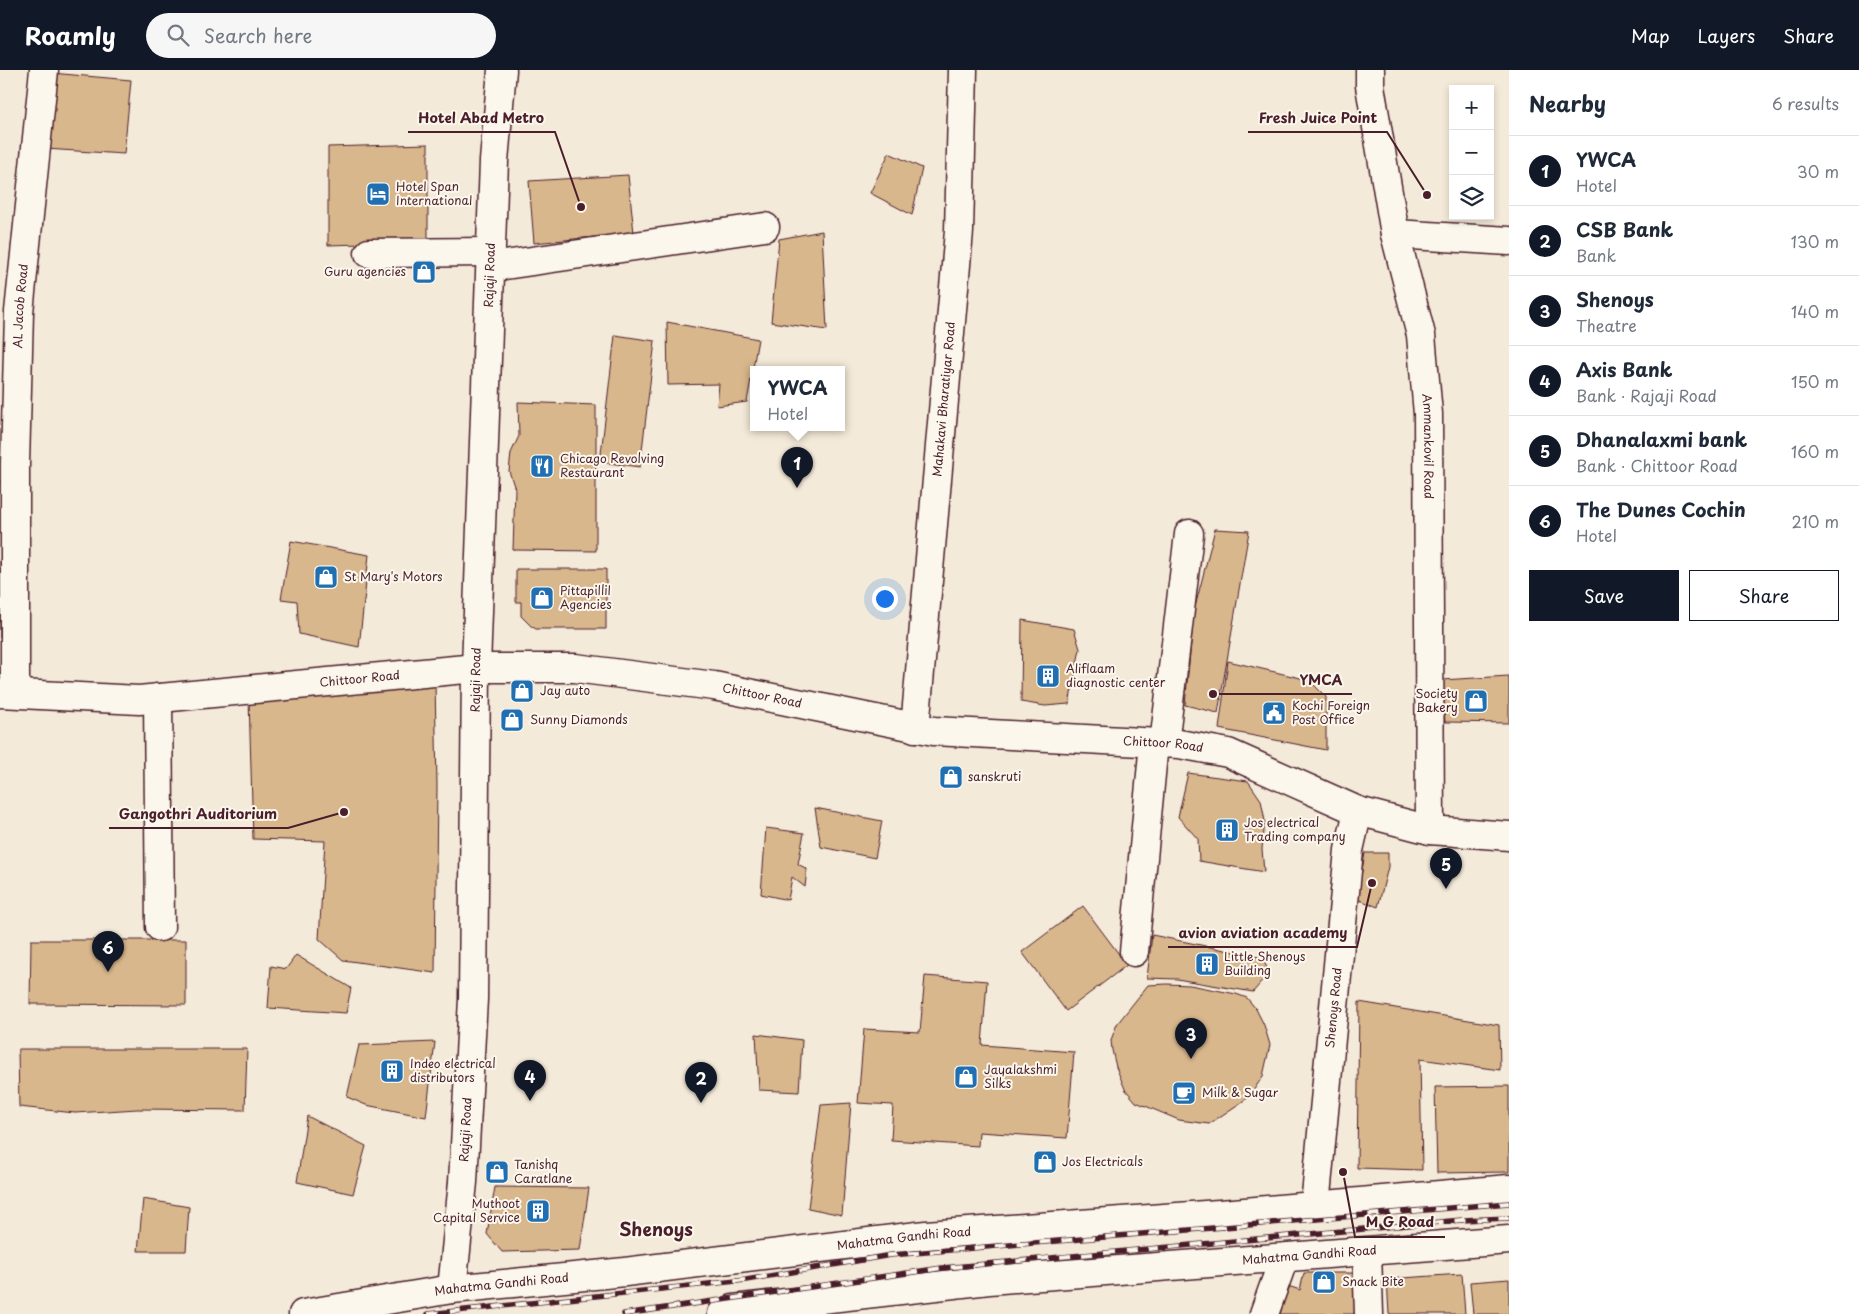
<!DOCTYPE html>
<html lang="en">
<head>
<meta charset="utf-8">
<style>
  body { margin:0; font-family:"Playpen Sans",sans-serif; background:#f6f6f7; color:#1f2937 }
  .controls { position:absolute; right:15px; top:15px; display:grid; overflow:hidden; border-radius:0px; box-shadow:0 2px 8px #0003 }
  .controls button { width:45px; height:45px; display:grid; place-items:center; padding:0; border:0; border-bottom:1px solid #e0e1e3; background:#fff; color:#1f2937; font:25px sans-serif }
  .you { position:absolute; left:884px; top:528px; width:18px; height:18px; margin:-12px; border:4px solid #fff; border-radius:50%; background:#1a73e8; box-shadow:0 0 0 8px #1a73e833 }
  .badge { display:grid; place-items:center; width:32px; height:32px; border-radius:50%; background:#111827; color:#fff; font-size:16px; font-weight:700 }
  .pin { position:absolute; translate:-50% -41px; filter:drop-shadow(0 1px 2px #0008) }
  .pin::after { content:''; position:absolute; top:26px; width:18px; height:15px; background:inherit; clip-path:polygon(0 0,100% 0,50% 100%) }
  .popup { position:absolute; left:750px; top:296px; width:95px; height:65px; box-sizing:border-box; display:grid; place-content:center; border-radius:0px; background:#fff; filter:drop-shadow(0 1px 4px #0005); font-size:16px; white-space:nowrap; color:#747a83 }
  .popup b { font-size:19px; color:#1f2937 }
  .popup::after { content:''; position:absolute; left:50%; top:100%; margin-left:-10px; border:10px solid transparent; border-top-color:#fff }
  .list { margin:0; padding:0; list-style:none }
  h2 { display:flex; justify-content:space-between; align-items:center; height:65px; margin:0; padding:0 20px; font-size:21px }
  h2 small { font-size:16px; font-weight:400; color:#747a83 }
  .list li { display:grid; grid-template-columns:32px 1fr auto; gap:15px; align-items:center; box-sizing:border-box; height:70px; padding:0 20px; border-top:1px solid #e0e1e3 }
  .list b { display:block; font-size:19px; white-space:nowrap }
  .list p { margin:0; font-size:16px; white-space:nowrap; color:#747a83 }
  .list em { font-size:16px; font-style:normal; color:#747a83 }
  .actions { display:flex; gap:10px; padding:15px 20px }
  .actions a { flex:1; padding:11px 0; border:1px solid #111827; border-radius:0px; text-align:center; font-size:18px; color:#111827 }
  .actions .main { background:#111827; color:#fff }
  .icon { flex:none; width:28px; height:28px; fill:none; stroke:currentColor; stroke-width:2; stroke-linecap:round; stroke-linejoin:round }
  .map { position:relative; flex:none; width:1509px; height:1244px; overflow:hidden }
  header { display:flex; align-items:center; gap:30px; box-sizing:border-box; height:70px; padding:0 25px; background:#111827; color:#fff }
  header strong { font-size:24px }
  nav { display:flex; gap:28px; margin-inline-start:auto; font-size:18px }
  .search { width:350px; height:45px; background:#f6f6f7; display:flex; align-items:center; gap:12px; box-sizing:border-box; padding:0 18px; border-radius:28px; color:#747a83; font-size:19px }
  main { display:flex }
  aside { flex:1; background:#fff }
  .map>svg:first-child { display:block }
  .building { fill:#d9b78c; stroke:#4a1f2b }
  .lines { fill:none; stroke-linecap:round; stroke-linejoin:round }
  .minor-casing { stroke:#4a1f2b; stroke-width:31 }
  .major-casing { stroke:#4a1f2b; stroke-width:31 }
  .minor { stroke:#fbf7ec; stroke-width:28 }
  .major { stroke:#fbf7ec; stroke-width:28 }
  .rail-casing { stroke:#4a1f2b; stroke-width:5.5 }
  .rail { stroke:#fbf7ec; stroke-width:4; stroke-dasharray:11; stroke-linecap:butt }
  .labels { text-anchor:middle; stroke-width:4; stroke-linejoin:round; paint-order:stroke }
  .poi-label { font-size:12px; fill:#4a1f2b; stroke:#fbf7ec; text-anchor:start }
  .street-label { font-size:12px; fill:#4a1f2b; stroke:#fbf7ec }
  .district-label { font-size:18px; font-weight:bold; fill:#4a1f2b; stroke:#fbf7ec }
  .leader { fill:none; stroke:#4a1f2b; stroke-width:2 }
  .callout-dot { fill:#4a1f2b; stroke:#fbf7ec; stroke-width:2 }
  .callout-label { font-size:14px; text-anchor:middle; font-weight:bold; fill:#4a1f2b; stroke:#fbf7ec; stroke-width:4; stroke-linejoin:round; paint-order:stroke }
</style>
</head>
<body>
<header>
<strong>Roamly</strong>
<div class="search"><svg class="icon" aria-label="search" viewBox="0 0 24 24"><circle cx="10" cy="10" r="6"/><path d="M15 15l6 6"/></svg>Search here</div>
<nav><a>Map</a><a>Layers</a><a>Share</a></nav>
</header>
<main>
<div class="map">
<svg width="1509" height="1244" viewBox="0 0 1509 1244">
  <rect width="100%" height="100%" fill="#f4ead9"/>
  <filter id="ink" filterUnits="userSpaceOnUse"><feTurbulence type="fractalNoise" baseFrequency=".02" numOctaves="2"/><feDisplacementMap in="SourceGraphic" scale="10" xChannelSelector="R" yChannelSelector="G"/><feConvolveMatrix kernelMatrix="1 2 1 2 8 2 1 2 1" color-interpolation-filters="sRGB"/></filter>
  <g filter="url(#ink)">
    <path class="building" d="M51 3 131 10 124 84 45 79Z
      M428 74V172L328 175V77Z
      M889 83 922 98 912 145 870 123Z
      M628 105 634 163 534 173 529 111Z
      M822 161 827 260 771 252 779 169Z
      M667 252 758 269 747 332 717 336 719 314 668 315Z
      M615 265 655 271 640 397 600 392Z
      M518 332 596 335V481L513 480 515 419 509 401 511 383 519 366Z
      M1215 459 1249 461 1218 643 1185 635 1194 541Z
      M291 471 369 485 359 577 299 564 297 531 281 529Z
      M0 489H2L0 568Z
      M516 499H606V559H536L531 556 521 546V532H516Z
      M1022 550 1074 559 1080 579 1069 634 1045 636 1021 632Z
      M1228 591 1309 610 1326 627V680L1219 659Z
      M1509 606V653L1445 652 1442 610Z
      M435 612 437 715 435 903 343 890 319 869 325 771 253 769 249 629Z
      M1188 703 1248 711 1261 730 1265 751 1262 779 1264 802 1199 791 1198 769 1178 747Z
      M815 738 882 751 875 788 821 777Z
      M766 758 804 763 798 794 807 799 805 817 792 807 788 830 761 824Z
      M1365 783H1388V797L1378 837 1357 829Z
      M1083 836 1127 895 1066 941 1022 882Z
      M1152 865 1259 887 1264 890 1267 899 1265 908 1253 922 1177 909 1147 908Z
      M31 870H186V935L30 934Z
      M296 885 351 918 346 943 268 938 271 896 286 899Z
      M925 906 987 911 982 975 1074 982 1067 1068 979 1062 978 1076 891 1070 893 1035 858 1033 864 959 920 962Z
      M1167 914 1190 915 1236 924 1247 928 1256 939 1264 955 1270 975 1263 1006 1249 1027 1209 1054 1179 1050 1136 1032 1125 1019 1116 997 1112 980 1111 970 1117 954 1148 915Z
      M1359 932 1499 955 1500 1000 1420 989 1422 1100 1357 1098Z
      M756 964 802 970 799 1022 759 1020Z
      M435 972 426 1047 366 1035 347 1027 359 975Z
      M18 979H247L245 1040 137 1039 75 1043 19 1037Z
      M1509 1016V1102L1437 1103 1435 1017Z
      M851 1033 842 1145 808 1138 821 1035Z
      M307 1046 366 1076 353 1124 297 1112Z
      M495 1117 589 1118 580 1180 502 1182 487 1164Z
      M143 1129 189 1137 186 1181H138Z
      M1304 1203H1353L1357 1244H1280L1288 1216 1300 1220Z
      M1462 1204 1465 1244H1389L1387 1209Z
      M1509 1209V1244H1473L1470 1212Z"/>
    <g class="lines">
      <g class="minor-casing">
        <g id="minor">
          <path id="s1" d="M1370 0V16L1395 164 1421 265 1428 344 1430 760"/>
          <path d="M1395 164 1509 171"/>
          <path d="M369 183 491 182"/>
          <path d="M491 197 765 157"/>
          <path id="s2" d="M15 622V394L19 242 44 0"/>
          <path d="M158 628 160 857"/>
          <path id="s3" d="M915 658 959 161 963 0"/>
          <path d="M1164 674 1189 464"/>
          <path d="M1134 882 1154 673"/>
          <path id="s4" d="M1315 1136 1349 780 1358 741"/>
          <path d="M1367 1182 1369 1244"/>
          <path d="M1264 1244 1284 1188"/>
        </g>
      </g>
      <g class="major-casing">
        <g id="major">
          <path id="s5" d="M0 623 139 630 476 598H575L714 616 934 661 1179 674 1228 683 1358 741 1430 760 1509 766"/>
          <path id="s6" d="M452 1219 463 1112 473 929 476 598 494 91 502 0"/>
          <path id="s7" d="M303 1244 452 1219 625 1202 926 1165 1233 1143 1509 1119"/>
          <path id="s8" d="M722 1244 733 1239 989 1210 1509 1170"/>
        </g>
      </g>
      <use href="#minor" class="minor"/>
      <use href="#major" class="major"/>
      <g class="rail-casing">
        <path id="rail" d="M428 1244 746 1210 891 1185 1509 1133
          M624 1244 942 1198 1462 1150 1509 1148"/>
      </g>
      <use href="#rail" class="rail"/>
    </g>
  </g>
  <defs>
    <g id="hotel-square" transform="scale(1.25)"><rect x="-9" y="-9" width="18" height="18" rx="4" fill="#1f6fb2" stroke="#fbf7ec"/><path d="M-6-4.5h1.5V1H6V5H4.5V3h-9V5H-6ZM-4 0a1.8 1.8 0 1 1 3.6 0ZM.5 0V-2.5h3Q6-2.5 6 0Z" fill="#fff"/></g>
    <g id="shop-square" transform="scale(1.25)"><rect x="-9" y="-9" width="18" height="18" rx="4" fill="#1f6fb2" stroke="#fbf7ec"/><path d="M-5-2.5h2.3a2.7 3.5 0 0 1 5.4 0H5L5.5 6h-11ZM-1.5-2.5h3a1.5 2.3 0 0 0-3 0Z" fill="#fff"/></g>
    <g id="restaurant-square" transform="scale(1.25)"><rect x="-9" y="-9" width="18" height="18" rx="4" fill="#1f6fb2" stroke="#fbf7ec"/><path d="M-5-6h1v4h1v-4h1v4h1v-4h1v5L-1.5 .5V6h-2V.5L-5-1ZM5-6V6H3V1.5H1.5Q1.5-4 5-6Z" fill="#fff"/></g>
    <g id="building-square" transform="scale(1.25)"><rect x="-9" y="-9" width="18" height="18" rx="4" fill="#1f6fb2" stroke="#fbf7ec"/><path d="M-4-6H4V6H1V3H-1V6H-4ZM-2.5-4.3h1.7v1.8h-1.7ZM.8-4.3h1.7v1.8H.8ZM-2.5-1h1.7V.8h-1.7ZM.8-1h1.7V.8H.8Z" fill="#fff"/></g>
    <g id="civic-square" transform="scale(1.25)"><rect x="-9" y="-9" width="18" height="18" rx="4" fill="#1f6fb2" stroke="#fbf7ec"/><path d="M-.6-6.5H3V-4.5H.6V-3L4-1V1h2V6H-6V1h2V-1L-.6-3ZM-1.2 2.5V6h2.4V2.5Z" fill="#fff"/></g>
    <g id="cafe-square" transform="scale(1.25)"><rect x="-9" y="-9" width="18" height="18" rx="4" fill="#1f6fb2" stroke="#fbf7ec"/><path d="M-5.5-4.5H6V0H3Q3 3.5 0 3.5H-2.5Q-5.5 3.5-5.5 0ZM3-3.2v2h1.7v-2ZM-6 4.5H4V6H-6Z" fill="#fff"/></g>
  </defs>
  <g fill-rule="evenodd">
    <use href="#hotel-square" x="378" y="124"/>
    <use href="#shop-square" x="424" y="202"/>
    <use href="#restaurant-square" x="542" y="396"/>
    <use href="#shop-square" x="326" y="507"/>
    <use href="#shop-square" x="542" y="528"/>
    <use href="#building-square" x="1048" y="606"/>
    <use href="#shop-square" x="522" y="621"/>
    <use href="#shop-square" x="1476" y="631"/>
    <use href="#civic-square" x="1274" y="643"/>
    <use href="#shop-square" x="512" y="650"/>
    <use href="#shop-square" x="951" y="707"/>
    <use href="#building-square" x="1227" y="760"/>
    <use href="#building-square" x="1207" y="894"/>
    <use href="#building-square" x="392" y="1001"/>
    <use href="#shop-square" x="966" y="1007"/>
    <use href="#cafe-square" x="1184" y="1023"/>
    <use href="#shop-square" x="1045" y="1092"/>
    <use href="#shop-square" x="497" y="1102"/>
    <use href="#building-square" x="538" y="1141"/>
    <use href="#shop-square" x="1324" y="1212"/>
  </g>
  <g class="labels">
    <g class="poi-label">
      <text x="396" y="121">Hotel Span<tspan x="396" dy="14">International</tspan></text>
      <text x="406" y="206" text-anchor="end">Guru agencies</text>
      <text x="560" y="393">Chicago Revolving<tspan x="560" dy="14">Restaurant</tspan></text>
      <text x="344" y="511">St Mary's Motors</text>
      <text x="560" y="525">Pittapillil<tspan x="560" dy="14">Agencies</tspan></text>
      <text x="1066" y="603">Aliflaam<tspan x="1066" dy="14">diagnostic center</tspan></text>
      <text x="540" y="625">Jay auto</text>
      <text x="1458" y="628" text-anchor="end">Society<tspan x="1458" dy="14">Bakery</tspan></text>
      <text x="1292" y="640">Kochi Foreign<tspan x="1292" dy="14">Post Office</tspan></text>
      <text x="530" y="654">Sunny Diamonds</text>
      <text x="968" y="711">sanskruti</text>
      <text x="1244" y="757">Jos electrical<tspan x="1244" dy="14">Trading company</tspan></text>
      <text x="1224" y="891">Little Shenoys<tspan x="1224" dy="14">Building</tspan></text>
      <text x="410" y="998">Indeo electrical<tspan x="410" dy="14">distributors</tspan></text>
      <text x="984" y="1004">Jayalakshmi<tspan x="984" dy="14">Silks</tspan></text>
      <text x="1202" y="1027">Milk &amp; Sugar</text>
      <text x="1062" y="1096">Jos Electricals</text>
      <text x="514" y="1099">Tanishq<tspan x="514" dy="14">Caratlane</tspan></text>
      <text x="520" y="1138" text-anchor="end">Muthoot<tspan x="520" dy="14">Capital Service</tspan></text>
      <text x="1342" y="1216">Snack Bite</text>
    </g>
    <g class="street-label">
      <text dy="4" stroke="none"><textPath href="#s6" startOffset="1015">Rajaji Road</textPath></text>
      <text dy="4" stroke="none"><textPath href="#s2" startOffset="386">AL Jacob Road</textPath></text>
      <text dy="4" stroke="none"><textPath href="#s3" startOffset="330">Mahakavi Bharatiyar Road</textPath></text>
      <text dy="4" stroke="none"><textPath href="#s1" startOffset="382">Ammankovil Road</textPath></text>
      <text dy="4" stroke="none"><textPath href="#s5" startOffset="361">Chittoor Road</textPath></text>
      <text dy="4" stroke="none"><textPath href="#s6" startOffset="610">Rajaji Road</textPath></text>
      <text dy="4" stroke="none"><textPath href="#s5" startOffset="766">Chittoor Road</textPath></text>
      <text dy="4" stroke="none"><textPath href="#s5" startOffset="1171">Chittoor Road</textPath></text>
      <text dy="4" stroke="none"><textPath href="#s4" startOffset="199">Shenoys Road</textPath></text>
      <text dy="4" stroke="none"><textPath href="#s6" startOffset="160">Rajaji Road</textPath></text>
      <text dy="4" stroke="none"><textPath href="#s7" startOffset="606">Mahatma Gandhi Road</textPath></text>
      <text dy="4" stroke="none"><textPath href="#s8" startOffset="591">Mahatma Gandhi Road</textPath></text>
      <text dy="4" stroke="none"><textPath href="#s7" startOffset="201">Mahatma Gandhi Road</textPath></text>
    </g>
    <g class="district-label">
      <text x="656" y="1166">Shenoys</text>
    </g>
  </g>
  <path class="leader" d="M1427 125L1387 62H1248M581 137L555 62H408M1213 624L1289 624H1352M344 742L288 758H109M1372 813L1357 877H1168M1343 1102L1355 1167H1445"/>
  <g class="callout-dot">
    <circle cx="1427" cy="125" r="5"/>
    <circle cx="581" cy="137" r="5"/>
    <circle cx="1213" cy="624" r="5"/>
    <circle cx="344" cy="742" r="5"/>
    <circle cx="1372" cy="813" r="5"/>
    <circle cx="1343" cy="1102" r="5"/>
  </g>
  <g class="callout-label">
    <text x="1318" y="53">Fresh Juice Point</text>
    <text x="481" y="53">Hotel Abad Metro</text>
    <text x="1321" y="615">YMCA</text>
    <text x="198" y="749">Gangothri Auditorium</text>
    <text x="1263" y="868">avion aviation academy</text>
    <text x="1400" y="1157">M G Road</text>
  </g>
</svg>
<div class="controls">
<button>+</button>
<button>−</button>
<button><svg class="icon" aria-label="layers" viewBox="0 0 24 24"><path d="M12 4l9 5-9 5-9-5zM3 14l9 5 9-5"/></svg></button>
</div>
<div class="you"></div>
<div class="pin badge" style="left:797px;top:418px">1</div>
<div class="popup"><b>YWCA</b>Hotel</div>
<div class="pin badge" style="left:701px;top:1033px">2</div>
<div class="pin badge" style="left:1191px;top:989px">3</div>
<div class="pin badge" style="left:530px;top:1031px">4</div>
<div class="pin badge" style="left:1446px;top:819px">5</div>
<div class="pin badge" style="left:108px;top:902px">6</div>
</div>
<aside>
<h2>Nearby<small>6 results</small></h2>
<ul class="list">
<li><span class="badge">1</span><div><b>YWCA</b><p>Hotel</p></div><em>30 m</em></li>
<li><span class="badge">2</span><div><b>CSB Bank</b><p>Bank</p></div><em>130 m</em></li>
<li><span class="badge">3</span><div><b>Shenoys</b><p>Theatre</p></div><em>140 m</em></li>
<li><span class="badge">4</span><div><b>Axis Bank</b><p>Bank · Rajaji Road</p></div><em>150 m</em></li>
<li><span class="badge">5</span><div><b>Dhanalaxmi bank</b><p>Bank · Chittoor Road</p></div><em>160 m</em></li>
<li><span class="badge">6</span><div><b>The Dunes Cochin</b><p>Hotel</p></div><em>210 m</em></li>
</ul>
<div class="actions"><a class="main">Save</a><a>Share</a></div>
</aside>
</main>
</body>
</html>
